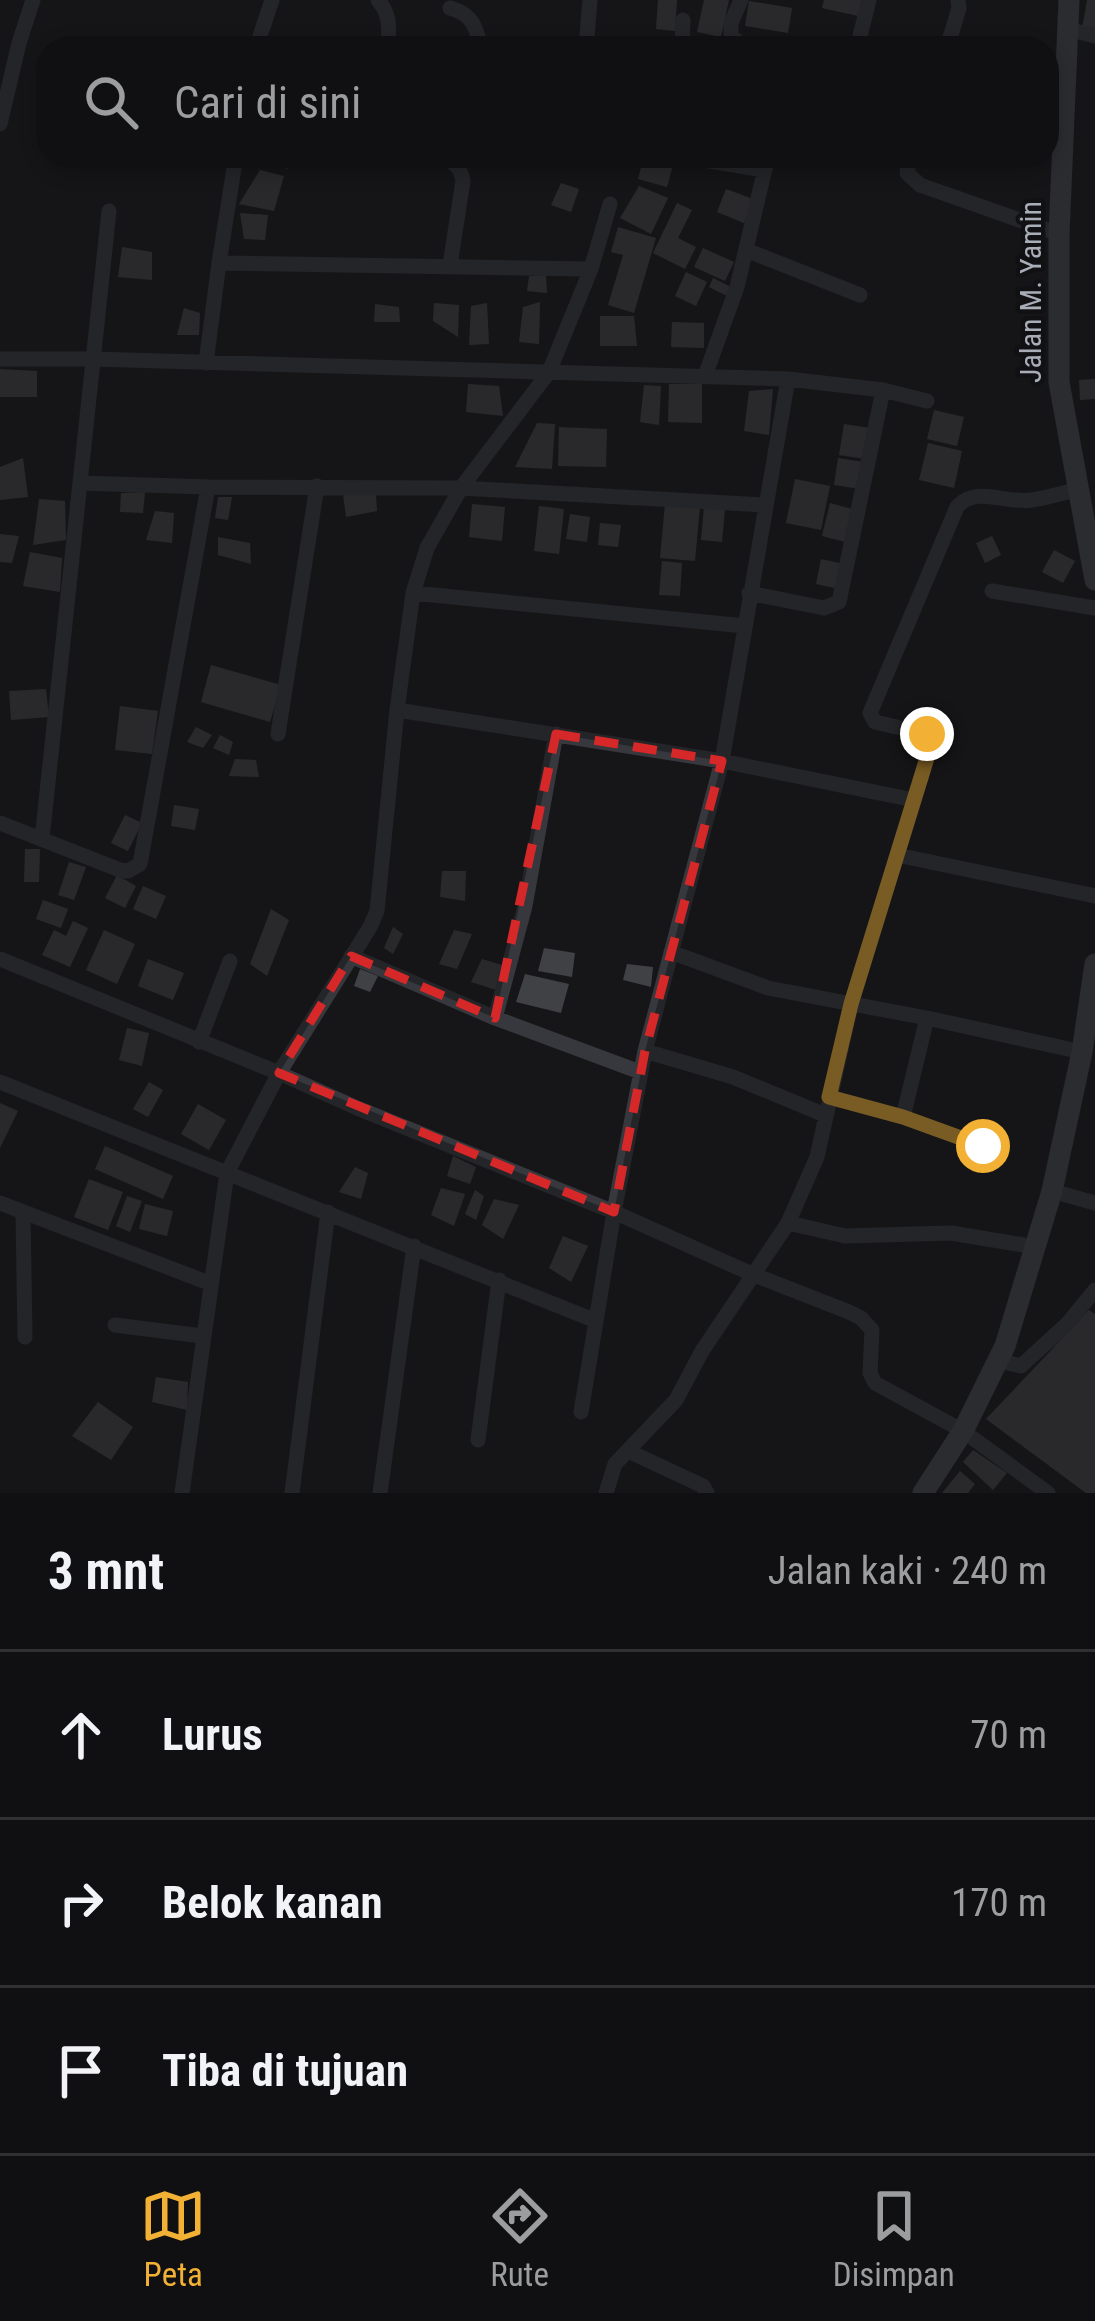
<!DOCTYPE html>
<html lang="id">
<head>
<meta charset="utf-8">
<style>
  body { margin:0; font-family:"Roboto Condensed",sans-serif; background:#1e1e20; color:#f1f3f6 }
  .stop { position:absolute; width:36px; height:36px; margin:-27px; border:9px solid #f2b134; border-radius:50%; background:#fff }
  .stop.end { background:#f2b134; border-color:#fff; box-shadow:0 3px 12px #0008 }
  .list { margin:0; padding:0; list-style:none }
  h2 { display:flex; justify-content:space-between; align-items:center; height:156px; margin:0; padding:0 48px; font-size:51px }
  h2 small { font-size:39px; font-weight:400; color:#9c9d9f }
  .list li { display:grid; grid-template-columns:78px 1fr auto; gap:36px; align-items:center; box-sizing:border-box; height:168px; padding:0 48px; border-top:3px solid #303032 }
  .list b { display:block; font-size:45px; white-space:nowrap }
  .list em { font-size:39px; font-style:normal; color:#9c9d9f }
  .icon { flex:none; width:66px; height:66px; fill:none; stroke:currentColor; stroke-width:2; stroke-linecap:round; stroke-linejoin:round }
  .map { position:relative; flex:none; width:1095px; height:1493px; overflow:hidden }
  .search { position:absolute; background:#101012; box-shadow:0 6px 18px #0003; left:36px; right:36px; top:36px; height:132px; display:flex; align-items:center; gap:30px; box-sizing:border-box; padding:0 42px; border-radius:36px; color:#9c9d9f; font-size:45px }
  .sheet { height:660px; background:#101012 }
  nav { display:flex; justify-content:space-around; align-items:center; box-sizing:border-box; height:168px; border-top:3px solid #303032; background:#101012; font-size:33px; color:#9c9d9f }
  nav a { display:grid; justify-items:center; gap:6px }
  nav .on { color:#f2b134 }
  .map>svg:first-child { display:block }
  .building { fill:#404145 }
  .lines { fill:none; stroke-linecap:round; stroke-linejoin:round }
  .street { stroke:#37383d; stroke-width:15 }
  .secondary { stroke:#45474d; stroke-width:21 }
  .route { stroke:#f2b134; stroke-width:15 }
  .marked { fill:none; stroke:#d62828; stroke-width:9; stroke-dasharray:24 15; stroke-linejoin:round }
  .labels { text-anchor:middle; stroke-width:9; stroke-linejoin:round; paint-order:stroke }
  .street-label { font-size:30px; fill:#a8adb8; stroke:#111113 }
</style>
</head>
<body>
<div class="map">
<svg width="1095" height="1493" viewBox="0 0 1095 1493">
  <rect width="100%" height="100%" fill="#161618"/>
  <path class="building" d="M658 0H677L675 31 656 29Z
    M704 0H729L721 37 697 32Z
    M824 0H862L858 16 822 8Z
    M1087 0H1095V31L1082 29Z
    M749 1 792 8 788 33 745 26Z
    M724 39 725 48H703L702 40Z
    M809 39 837 46V48H807Z
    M180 156H211L202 165Z
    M257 156H291L288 169Z
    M644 156H658L674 161 667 187 638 179Z
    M260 170 284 176 274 211 239 204Z
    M561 183 579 189 571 212 551 205Z
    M639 186 668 198 651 234 620 218Z
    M726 189 753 199 744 223 717 212Z
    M677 203 692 210 678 238 696 247 685 269 653 253Z
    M240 213 268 215 265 240 244 239Z
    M618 227 656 238 634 313 608 305 623 255 611 252Z
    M122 247 152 252V280L118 277Z
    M703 248 734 262 725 281 694 267Z
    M686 272 707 282 696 306 675 296Z
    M546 275 547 293 527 291 529 276Z
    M713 278 733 288 729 297 709 287Z
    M540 302 539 344 519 342 523 307Z
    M434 303 459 305 458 337 433 321Z
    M487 303 489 344 469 345 471 306Z
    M375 304 399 307 400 322H374Z
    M184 308 200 313 199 335H177Z
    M600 316H634L637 346H600Z
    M672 322 704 323V348L671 347Z
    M0 369 37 371V397H0Z
    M1095 379V399L1080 400 1079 380Z
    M468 384 499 386 503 416 466 412Z
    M669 384H702V423L668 422Z
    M644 385 661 386 659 425 640 422Z
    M773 389 769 435 744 431 749 391Z
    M934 410 964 417 957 446 927 439Z
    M537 423 555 424 552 469 515 467Z
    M844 424 870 428 865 459 839 455Z
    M559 427 607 429 606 467 558 466Z
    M928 443 962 451 954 488 919 480Z
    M23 458 28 497 0 500V467Z
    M838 458 864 462 860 489 834 485Z
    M795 479 830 486 821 530 786 523Z
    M145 492 143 513 120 512 121 493Z
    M343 494 376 495 377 511 346 517Z
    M218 497H232L228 520 215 518Z
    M39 499 65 501 66 540 33 545Z
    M830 503 852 509 845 542 822 536Z
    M472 504 505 507 502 541 469 537Z
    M665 504 700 507 695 561 660 558Z
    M539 506 564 509 559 554 534 551Z
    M704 507 725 509 722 542 701 540Z
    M155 511 174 513 172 543 146 540Z
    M570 514 590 517 587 542 566 539Z
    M600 523 621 525 618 547 598 545Z
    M0 534 19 536 12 563 0 562Z
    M992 536 1001 555 985 563 976 543Z
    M218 537 250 543 251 564 218 555Z
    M1054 550 1075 561 1063 583 1042 572Z
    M30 552 62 558 60 592 23 586Z
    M821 559 844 564 839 589 816 584Z
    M662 561 682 563 680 596 659 595Z
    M211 665 281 685 270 722 201 702Z
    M46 689 49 717 11 720 9 691Z
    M120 706 158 711 152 754 115 750Z
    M196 727 212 735 203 748 187 742Z
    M220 735 233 742 229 755 213 748Z
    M235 759 256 760 259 777 229 776Z
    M174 805 199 809 195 830 171 826Z
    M125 815 142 823 128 851 111 843Z
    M25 849H40L39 882H24Z
    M69 862 86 867 74 900 58 895Z
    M442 871H466L465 901 440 897Z
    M117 875 136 886 125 908 105 898Z
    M143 886 166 896 156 919 133 909Z
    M43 900 68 909 61 928 36 919Z
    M271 909 289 920 267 976 250 964Z
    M73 921 88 928 70 967 42 955 54 930 66 936Z
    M393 927 403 934 393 954 384 948Z
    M104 930 135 944 117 984 86 970Z
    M454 930 472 934 457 969 439 964Z
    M544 948 575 953 572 977 538 971Z
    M148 959 184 973 173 1000 138 986Z
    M482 959 502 965 496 990 471 982Z
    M627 964 653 967 651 987 623 980Z
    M360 969 378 976 370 992 354 986Z
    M525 974 569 984 561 1013 516 1002Z
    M127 1028 149 1033 142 1066 119 1060Z
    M149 1082 163 1090 148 1117 133 1109Z
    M0 1103 18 1111 0 1148Z
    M198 1104 226 1120 209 1150 181 1134Z
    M105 1146 173 1176 163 1199 95 1169Z
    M453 1156 476 1167 470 1184 447 1176Z
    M355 1167 368 1173 361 1199 339 1192Z
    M89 1179 123 1192 108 1230 74 1217Z
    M441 1188 465 1194 454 1226 431 1215Z
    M475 1190 484 1196 476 1220 465 1214Z
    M127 1196 142 1201 130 1232 116 1226Z
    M494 1199 519 1205 503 1239 482 1225Z
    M145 1204 173 1211 167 1236 139 1229Z
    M563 1236 588 1246 571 1282 549 1268Z
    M1089 1310 1095 1314V1493H1086L986 1419Z
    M156 1377 188 1382 187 1410 152 1402Z
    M98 1402 133 1427 111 1460 72 1436Z
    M973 1450 1007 1473 993 1490 963 1462Z
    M960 1471 975 1484 968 1493H942Z"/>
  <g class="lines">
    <path class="street" d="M378 0C391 15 389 29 388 48
      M741 0 731 23V36L741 44 756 48
      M450 8C472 14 476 26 481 48
      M1067 29 1095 36
      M256 48 272 0
      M586 48 590 0
      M682 48 683 20
      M857 48 869 0
      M947 48 959 8 958 0
      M0 124 19 43 33 0
      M441 156C453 161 461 167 463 181L450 265
      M680 156 764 170
      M910 156 907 173 920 185 1059 234
      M746 250 860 295
      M219 263 591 269
      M0 359H93L788 379 883 390 927 401
      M206 363 219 263 236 156
      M705 376 737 287 768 156
      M80 483 208 487 461 488 766 505
      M992 591 1095 608
      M413 593 745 626
      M749 593 824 608 839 602 883 390
      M397 710 722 761 914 800
      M278 734 317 486
      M0 823 120 870 128 871 140 864 208 487
      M42 839 109 211
      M897 855 1095 896
      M671 952 768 988 927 1018 1082 1052
      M351 956 495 1018 640 1072
      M0 959 279 1073 357 1108 614 1212 752 1274 849 1312 861 1318 872 1330 870 1373 875 1383 963 1431 1048 1493
      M495 1018 525 906 556 734
      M199 1042 230 961
      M645 1051 733 1077 825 1115
      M0 1082 596 1321
      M829 1097 903 1117 983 1146
      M903 1117 927 1018
      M1052 1191 1095 1203
      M0 1203 209 1283
      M23 1212 25 1337
      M788 1223 845 1236 951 1233 1036 1247
      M115 1325 202 1336
      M1000 1361 1021 1366 1068 1323 1095 1290
      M581 1412 614 1212 645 1051 722 761 788 379
      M478 1440 499 1280
      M628 1451 703 1486 707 1493
      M182 1493 227 1173 279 1073 370 927 377 911 397 710 413 593 427 548 461 488 549 372 591 269 610 204
      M292 1493 328 1212
      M380 1493 414 1246
      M606 1493 615 1464 676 1400 702 1351 788 1223 817 1157 851 1004 931 745V739L927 734 875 722 870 713 957 507C976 485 1005 504 1031 500 1047 498 1063 493 1078 489"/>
    <path class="secondary" d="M1069 0 1059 234V382L1095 580
      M923 1493 963 1431 1005 1346 1052 1191 1082 1052 1095 964"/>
  </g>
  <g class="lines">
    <path class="route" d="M927 734 931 739V745L851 1004 829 1097 903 1117 983 1146"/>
  </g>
  <path d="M0 0H1095V1493H0ZM556 734 722 761 645 1051 614 1212 279 1073 351 956 495 1018Z" fill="#161618" fill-opacity=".55" fill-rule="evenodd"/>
  <path class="marked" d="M556 734 722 761 645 1051 614 1212 279 1073 351 956 495 1018Z"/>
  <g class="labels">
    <g class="street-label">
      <text transform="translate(1031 292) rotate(-90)" y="10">Jalan M. Yamin</text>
    </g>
  </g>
</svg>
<div class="stop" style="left:983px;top:1146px"></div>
<div class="stop end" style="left:927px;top:734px"></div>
<div class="search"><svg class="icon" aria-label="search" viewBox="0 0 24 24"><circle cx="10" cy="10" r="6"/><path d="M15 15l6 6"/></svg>Cari di sini</div>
</div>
<section class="sheet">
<h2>3 mnt<small>Jalan kaki · 240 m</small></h2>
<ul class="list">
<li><svg class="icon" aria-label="ahead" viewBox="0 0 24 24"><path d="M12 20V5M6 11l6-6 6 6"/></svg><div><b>Lurus</b></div><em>70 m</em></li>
<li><svg class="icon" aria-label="right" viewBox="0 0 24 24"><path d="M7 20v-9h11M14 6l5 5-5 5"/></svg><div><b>Belok kanan</b></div><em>170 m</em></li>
<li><svg class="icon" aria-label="arrive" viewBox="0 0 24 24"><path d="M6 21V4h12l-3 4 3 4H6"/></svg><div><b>Tiba di tujuan</b></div></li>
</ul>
</section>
<nav>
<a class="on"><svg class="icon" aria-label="map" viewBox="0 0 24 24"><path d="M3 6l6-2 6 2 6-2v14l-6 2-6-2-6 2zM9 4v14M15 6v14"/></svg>Peta</a>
<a><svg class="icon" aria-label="directions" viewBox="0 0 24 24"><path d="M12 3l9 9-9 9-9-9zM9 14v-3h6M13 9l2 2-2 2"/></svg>Rute</a>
<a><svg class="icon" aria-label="saved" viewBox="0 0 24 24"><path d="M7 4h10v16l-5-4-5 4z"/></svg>Disimpan</a>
</nav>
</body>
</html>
